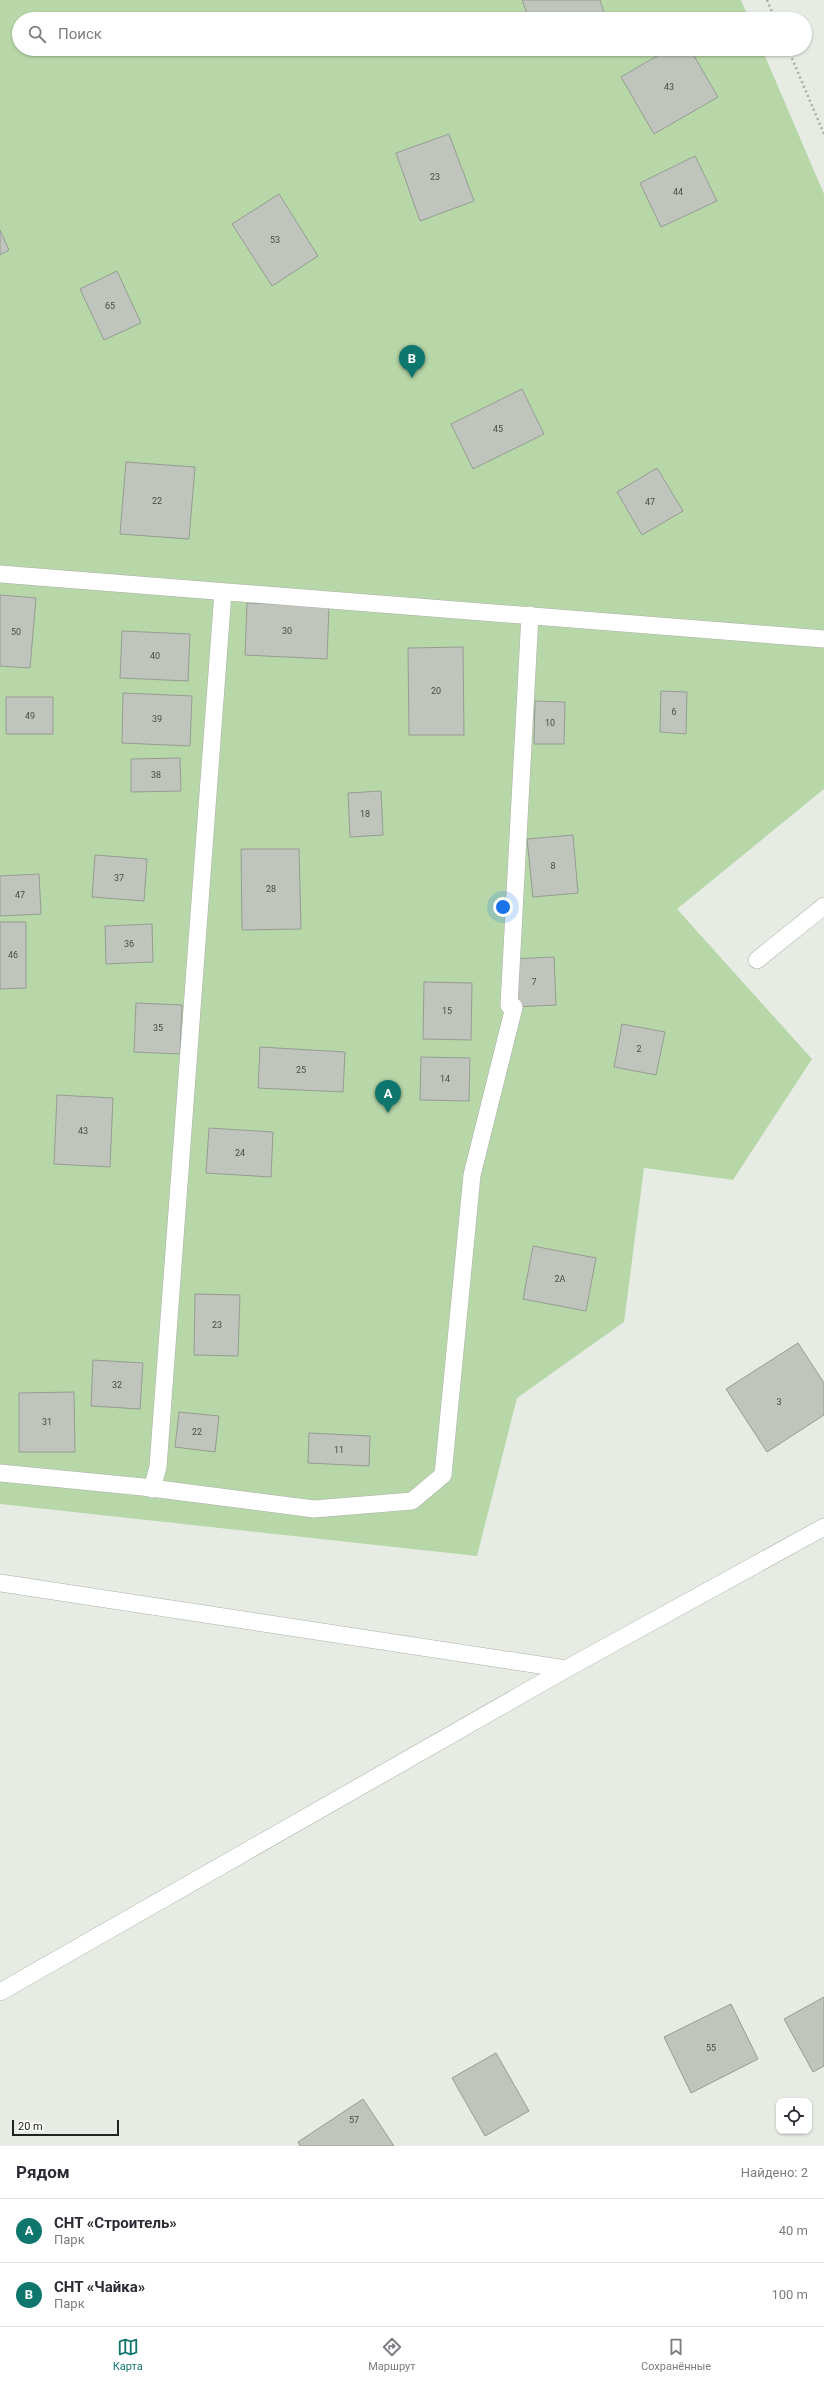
<!DOCTYPE html>
<html lang="ru">
<head>
<meta charset="utf-8">
<style>
  body { margin:0; font-family:Roboto,sans-serif; background:#f7f7f7; color:#2b2b33 }
  .controls { position:absolute; right:12px; bottom:12px; display:grid; overflow:hidden; border-radius:8px; box-shadow:0 1px 3px #0004 }
  .controls button { width:36px; height:36px; display:grid; place-items:center; padding:0; border:0; border-bottom:1px solid #e1e1e2; background:#fff; color:#2b2b33; font:20px sans-serif }
  .scale { position:absolute; left:12px; bottom:10px; width:107px; box-sizing:border-box; padding-left:4px; border:2px solid #20231f; border-top:0; font-size:11px; line-height:14px; white-space:nowrap; color:#20231f; -webkit-text-stroke:3px #fff; paint-order:stroke }
  .you { position:absolute; left:503px; top:907px; width:14px; height:14px; margin:-10px; border:3px solid #fff; border-radius:50%; background:#1a73e8; box-shadow:0 0 0 6px #1a73e833 }
  .badge { display:grid; place-items:center; width:26px; height:26px; border-radius:50%; background:#0f766e; color:#fff; font-size:13px; font-weight:700 }
  .pin { position:absolute; translate:-50% -33px; filter:drop-shadow(0 1px 2px #0008) }
  .pin::after { content:''; position:absolute; top:21px; width:14px; height:12px; background:inherit; clip-path:polygon(0 0,100% 0,50% 100%) }
  .list { margin:0; padding:0; list-style:none }
  h2 { display:flex; justify-content:space-between; align-items:center; height:52px; margin:0; padding:0 16px; font-size:17px }
  h2 small { font-size:13px; font-weight:400; color:#7c7c81 }
  .list li { display:grid; grid-template-columns:26px 1fr auto; gap:12px; align-items:center; box-sizing:border-box; height:64px; padding:0 16px; border-top:1px solid #e1e1e2 }
  .list b { display:block; font-size:15px; white-space:nowrap }
  .list p { margin:0; font-size:13px; white-space:nowrap; color:#7c7c81 }
  .list em { font-size:13px; font-style:normal; color:#7c7c81 }
  .icon { flex:none; width:22px; height:22px; fill:none; stroke:currentColor; stroke-width:2; stroke-linecap:round; stroke-linejoin:round }
  .map { position:relative; flex:none; width:824px; height:2146px; overflow:hidden }
  .search { position:absolute; background:#fff; box-shadow:0 1px 3px #0004; left:12px; right:12px; top:12px; height:44px; display:flex; align-items:center; gap:10px; box-sizing:border-box; padding:0 14px; border-radius:22px; color:#7c7c81; font-size:15px }
  .sheet { height:180px; background:#fff }
  nav { display:flex; justify-content:space-around; align-items:center; box-sizing:border-box; height:56px; border-top:1px solid #e1e1e2; background:#fff; font-size:11px; color:#7c7c81 }
  nav a { display:grid; justify-items:center; gap:2px }
  nav .on { color:#0f766e }
  .map>svg:first-child { display:block }
  .green { fill:#b7d7a8 }
  .building { fill:#bfc5bc; stroke:#969c93 }
  .lines { fill:none; stroke-linecap:round; stroke-linejoin:round }
  .lane-casing { stroke:#abb1a8; stroke-width:18 }
  .path { stroke:#a8ada5; stroke-width:2.5; stroke-dasharray:2 3; stroke-linecap:butt }
  .lane { stroke:#fff; stroke-width:17 }
  .labels { text-anchor:middle; stroke-width:4; stroke-linejoin:round; paint-order:stroke }
  .number-label { font-size:9px; fill:#484c46 }
</style>
</head>
<body>
<div class="map">
<svg width="824" height="2146" viewBox="0 0 824 2146">
  <rect width="100%" height="100%" fill="#e6ece3"/>
  <path class="green" d="M0 0H741L749 19H19V49H762L824 194V789L677 909 812 1059 733 1180 644 1168 624 1322 517 1398 477 1556 0 1504Z"/>
  <path class="building" d="M522 0H600L606 19H529Z
    M669 49H690L718 97 654 134 621 77Z
    M449 134 474 201 420 221 396 153Z
    M695 156 717 201 661 227 640 183Z
    M279 194 318 256 272 286 232 224Z
    M0 230 9 250 0 255Z
    M117 271 141 323 104 340 80 289Z
    M522 389 544 434 473 469 451 424Z
    M126 462 195 467 189 539 120 534Z
    M657 468 683 511 642 535 617 492Z
    M0 595 36 598 30 668 0 666Z
    M247 603 329 606 327 659 245 655Z
    M122 631 190 634 188 681 120 678Z
    M463 647 464 735H409L408 648Z
    M661 691 687 692 686 734 660 732Z
    M123 693 192 696 190 746 122 743Z
    M6 697H53V734H6Z
    M535 701 565 702 564 744H534Z
    M180 758 181 791 131 792V759Z
    M381 791 383 835 350 837 348 793Z
    M573 835 578 893 533 897 527 839Z
    M241 849H299L301 929 242 930Z
    M95 855 147 859 144 901 92 897Z
    M39 874 41 914 0 916V876Z
    M0 922H26V988L0 989Z
    M152 924 153 962 106 964 105 926Z
    M554 957 556 1005 514 1007 512 959Z
    M424 982 472 983 471 1040 423 1039Z
    M136 1003 182 1005 180 1054 134 1052Z
    M622 1024 665 1032 656 1075 614 1067Z
    M260 1047 345 1052 343 1092 258 1088Z
    M421 1057 470 1058 469 1101 420 1100Z
    M57 1095 113 1098 110 1167 54 1164Z
    M209 1128 273 1132 271 1177 206 1173Z
    M533 1246 596 1258 586 1311 523 1299Z
    M195 1294 240 1295 238 1356 194 1355Z
    M798 1343 824 1383V1415L767 1452 726 1389Z
    M93 1360 143 1363 140 1409 91 1406Z
    M74 1392 75 1452H19V1393Z
    M179 1412 219 1416 215 1452 175 1447Z
    M309 1433 370 1436 369 1466 308 1463Z
    M824 1997V2066L813 2072 784 2019Z
    M731 2004 758 2059 691 2093 664 2037Z
    M496 2053 529 2111 485 2136 452 2078Z
    M363 2099 394 2146H300L298 2142Z"/>
  <g class="lines">
    <g class="lane-casing">
      <path id="lane" d="M0 574 824 639
        M757 960 824 906
        M0 1473 143 1487 314 1509 412 1501 443 1475 472 1175 514 1007 509 1005 530 615
        M152 1489 158 1467 223 592
        M0 1583 566 1669
        M0 1992 566 1669 824 1527"/>
    </g>
    <path class="path" d="M767 0 775 19
      M788 49 824 134"/>
    <use href="#lane" class="lane"/>
  </g>
  <g class="labels">
    <g class="number-label">
      <text x="669" y="90">43</text>
      <text x="435" y="180">23</text>
      <text x="678" y="195">44</text>
      <text x="275" y="243">53</text>
      <text x="110" y="309">65</text>
      <text x="498" y="432">45</text>
      <text x="157" y="504">22</text>
      <text x="650" y="505">47</text>
      <text x="287" y="634">30</text>
      <text x="16" y="635">50</text>
      <text x="155" y="659">40</text>
      <text x="436" y="694">20</text>
      <text x="674" y="715">6</text>
      <text x="30" y="719">49</text>
      <text x="157" y="722">39</text>
      <text x="550" y="726">10</text>
      <text x="156" y="778">38</text>
      <text x="365" y="817">18</text>
      <text x="553" y="869">8</text>
      <text x="119" y="881">37</text>
      <text x="271" y="892">28</text>
      <text x="20" y="898">47</text>
      <text x="129" y="947">36</text>
      <text x="13" y="958">46</text>
      <text x="534" y="985">7</text>
      <text x="447" y="1014">15</text>
      <text x="158" y="1031">35</text>
      <text x="639" y="1052">2</text>
      <text x="301" y="1073">25</text>
      <text x="445" y="1082">14</text>
      <text x="83" y="1134">43</text>
      <text x="240" y="1156">24</text>
      <text x="560" y="1282">2А</text>
      <text x="217" y="1328">23</text>
      <text x="117" y="1388">32</text>
      <text x="779" y="1405">3</text>
      <text x="47" y="1425">31</text>
      <text x="197" y="1435">22</text>
      <text x="339" y="1453">11</text>
      <text x="711" y="2051">55</text>
      <text x="354" y="2123">57</text>
    </g>
  </g>
</svg>
<div class="controls">
<button><svg class="icon" aria-label="locate" viewBox="0 0 24 24"><circle cx="12" cy="12" r="6"/><path d="M12 2v4M12 18v4M2 12h4M18 12h4"/></svg></button>
</div>
<div class="scale">20 m</div>
<div class="you"></div>
<div class="pin badge" style="left:388px;top:1113px">A</div>
<div class="pin badge" style="left:412px;top:378px">B</div>
<div class="search"><svg class="icon" aria-label="search" viewBox="0 0 24 24"><circle cx="10" cy="10" r="6"/><path d="M15 15l6 6"/></svg>Поиск</div>
</div>
<section class="sheet">
<h2>Рядом<small>Найдено: 2</small></h2>
<ul class="list">
<li><span class="badge">A</span><div><b>СНТ «Строитель»</b><p>Парк</p></div><em>40 m</em></li>
<li><span class="badge">B</span><div><b>СНТ «Чайка»</b><p>Парк</p></div><em>100 m</em></li>
</ul>
</section>
<nav>
<a class="on"><svg class="icon" aria-label="map" viewBox="0 0 24 24"><path d="M3 6l6-2 6 2 6-2v14l-6 2-6-2-6 2zM9 4v14M15 6v14"/></svg>Карта</a>
<a><svg class="icon" aria-label="directions" viewBox="0 0 24 24"><path d="M12 3l9 9-9 9-9-9zM9 14v-3h6M13 9l2 2-2 2"/></svg>Маршрут</a>
<a><svg class="icon" aria-label="saved" viewBox="0 0 24 24"><path d="M7 4h10v16l-5-4-5 4z"/></svg>Сохранённые</a>
</nav>
</body>
</html>
